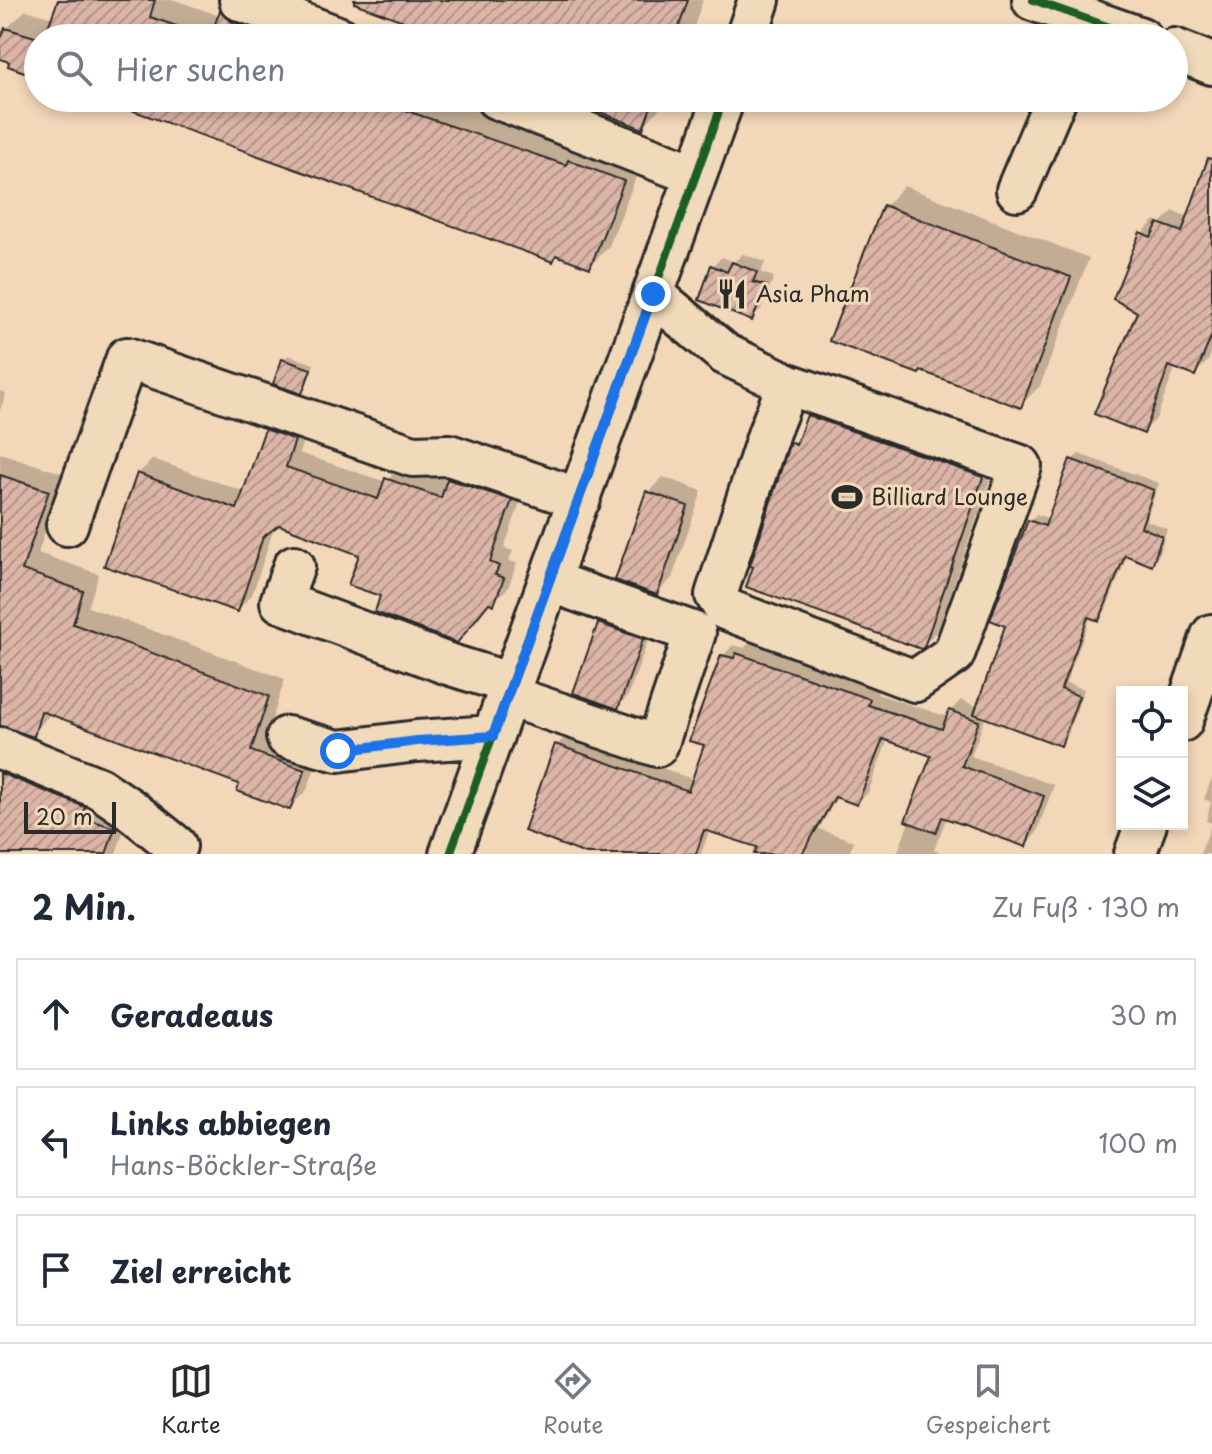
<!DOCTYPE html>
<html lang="de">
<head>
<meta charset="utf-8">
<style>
  body { margin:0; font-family:"Playpen Sans",sans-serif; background:#f2f2f3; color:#1f2937 }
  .controls { position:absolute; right:24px; bottom:24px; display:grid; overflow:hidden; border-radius:0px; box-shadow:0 4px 12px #0003 }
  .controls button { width:72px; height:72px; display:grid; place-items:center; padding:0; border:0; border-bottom:2px solid #e0e1e3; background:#fff; color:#1f2937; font:40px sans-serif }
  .scale { position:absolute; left:24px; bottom:20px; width:92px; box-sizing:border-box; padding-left:8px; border:4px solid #2b2b2b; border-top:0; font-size:22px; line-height:28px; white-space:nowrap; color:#2b2b2b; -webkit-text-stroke:6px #f1dab9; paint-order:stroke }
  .stop { position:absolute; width:24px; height:24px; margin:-18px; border:6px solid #1a73e8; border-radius:50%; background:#fff }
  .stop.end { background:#1a73e8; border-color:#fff; box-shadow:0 2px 8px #0008 }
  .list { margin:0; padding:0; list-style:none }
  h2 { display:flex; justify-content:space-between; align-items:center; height:104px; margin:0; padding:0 32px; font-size:34px }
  h2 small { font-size:26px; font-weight:400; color:#747a83 }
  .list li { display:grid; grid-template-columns:52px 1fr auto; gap:24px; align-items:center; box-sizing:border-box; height:112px; margin:0 16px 16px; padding:0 16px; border:2px solid #e0e1e3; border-radius:0px }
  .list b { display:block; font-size:30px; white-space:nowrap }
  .list p { margin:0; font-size:26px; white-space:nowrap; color:#747a83 }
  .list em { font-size:26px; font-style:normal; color:#747a83 }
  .icon { flex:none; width:44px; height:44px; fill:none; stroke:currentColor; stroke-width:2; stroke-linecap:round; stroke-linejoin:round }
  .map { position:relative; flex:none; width:1212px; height:854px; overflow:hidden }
  .search { position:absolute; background:#fff; box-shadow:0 4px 12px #0003; left:24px; right:24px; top:24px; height:88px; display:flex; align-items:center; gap:20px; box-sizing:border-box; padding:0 28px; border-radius:44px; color:#747a83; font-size:30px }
  .sheet { height:488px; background:#fff }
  nav { display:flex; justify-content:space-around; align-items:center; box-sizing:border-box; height:112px; border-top:2px solid #e0e1e3; background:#fff; font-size:22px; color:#747a83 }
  nav a { display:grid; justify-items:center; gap:4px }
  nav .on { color:#2b2b2b }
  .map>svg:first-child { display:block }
  .shadow { fill:#0003 }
  .building { fill:url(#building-hatch); stroke:#2b2b2b; stroke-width:2 }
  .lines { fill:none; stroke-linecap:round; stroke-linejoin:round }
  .minor-casing { stroke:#2b2b2b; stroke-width:46 }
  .minor { stroke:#f1dab9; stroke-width:40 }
  .cycleway-casing { stroke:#f1dab9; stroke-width:13 }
  .cycleway { stroke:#1b5e20; stroke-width:8 }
  .route { stroke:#1a73e8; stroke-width:10 }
  .labels { text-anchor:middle; stroke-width:6; stroke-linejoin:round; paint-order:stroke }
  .poi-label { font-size:22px; fill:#2b2b2b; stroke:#f1dab9; text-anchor:start }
</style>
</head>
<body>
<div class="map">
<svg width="1212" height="854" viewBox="0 0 1212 854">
  <defs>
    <pattern id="building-hatch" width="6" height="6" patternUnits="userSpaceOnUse" patternTransform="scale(2)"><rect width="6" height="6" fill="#dcb5a7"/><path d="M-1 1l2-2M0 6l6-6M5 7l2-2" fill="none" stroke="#b39388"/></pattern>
  </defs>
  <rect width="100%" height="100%" fill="#f3d7b9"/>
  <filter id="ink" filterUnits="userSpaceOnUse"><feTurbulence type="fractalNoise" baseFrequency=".0125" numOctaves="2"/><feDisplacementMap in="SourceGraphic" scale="16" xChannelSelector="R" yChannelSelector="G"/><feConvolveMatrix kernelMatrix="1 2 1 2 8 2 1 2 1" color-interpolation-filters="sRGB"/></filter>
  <g filter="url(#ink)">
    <path class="shadow" d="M66 0H175L220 16 233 0 344 38H38V84L31 82 36 68 0 57V46L6 29 26 10 59 20Z
      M374 0H703L690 38H455Z
      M103 98H443L585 146 642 162 609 246 590 266 559 254 553 260Z
      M587 98H669L643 127Z
      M1212 168V351L1208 361 1195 374 1176 366 1156 419 1143 432 1139 311 1116 298 1142 233 1155 220 1161 223 1173 211 1190 217Z
      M904 186 1089 258 1040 386 1020 406 885 206Z
      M743 254 765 262 761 273 774 277 761 309 752 318 713 266 722 257 734 262Z
      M288 355 314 364 306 387 302 391 284 360Z
      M0 391 6 393 0 411Z
      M823 401 996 462 938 630 923 645 792 444 803 432 809 416Z
      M281 416 309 425 299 453 386 482 402 464 448 481 464 465 526 486 504 548 513 551 509 561 517 563 508 588 493 602 491 601 456 640 361 554 278 523 275 525 252 595 237 610 138 474 153 459 245 492 266 431Z
      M0 453 64 474 38 553 99 574 88 607 285 679 267 734 320 753 307 790 290 807 242 783 51 713 33 734 0 724Z
      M1079 454 1159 483 1146 520 1167 529 1158 557 1151 564 1128 554 1105 612 1098 619 1091 616 1066 683 1084 689 1067 737 1061 744 986 716 971 756 1054 785 1036 834 1025 844 947 817 934 850 944 854H897L934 755 888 739 868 793 857 803 838 796 819 829 854 841 849 854H757L759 846 710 829 701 854H592L526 830 557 745 568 734 695 780 707 744 723 656 733 645 744 648 749 643 879 689 877 694 948 717 950 711 961 700 979 707 1008 625 1009 576 1030 521 1036 514 1050 519 1072 460Z
      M663 477 702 491 672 578 657 593 648 492Z
      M610 614 652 629 628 696 618 706 600 624Z
      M0 746 130 811 116 854H0Z
      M1212 778V823L1206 821 1211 802 1204 799Z
      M1212 823V854H1200Z"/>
    <path class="building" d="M58 0H155L150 17 200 34V38H44Z
      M354 0H688L675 38H450L354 3Z
      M220 10 232 22 275 38H210Z
      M5 28 38 38V77L8 66 9 62 0 59V41Z
      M107 98H369L566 165 568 160 624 181 590 268 556 255 553 262 106 101Z
      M565 98H654L643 129Z
      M1208 158 1212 159V335L1195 376 1169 366 1144 434 1094 414 1137 312 1113 299 1140 232 1151 237 1158 223 1182 232Z
      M883 205 1071 277 1021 408 921 371 919 374 829 341Z
      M732 262 757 272 753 282 766 286 752 321 699 300 711 265 727 272Z
      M282 359 311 369 302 394 273 384Z
      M807 415 983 477 924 647 921 649 746 587 753 567 750 566 790 442 796 445Z
      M265 429 295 440 286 467 378 499 385 478 441 498 447 479 512 500 490 562 499 566 495 575 504 578 494 605 489 603 457 643 375 612 380 596 348 585 359 555 279 525 263 537 238 612 104 566 137 473 237 509Z
      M1070 459 1154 490 1141 527 1162 536 1152 566 1125 555 1099 621 1088 617 1061 689 1079 696 1061 746 974 714 1005 626 990 620 1007 575 1028 520 1045 526Z
      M0 475 49 491 22 570 83 591 73 624 269 696 251 751 305 770 290 810 237 791 239 784 41 711 34 737 0 726Z
      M646 491 688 506 657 595 615 580Z
      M598 623 643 639 618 709 573 693Z
      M736 653 870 699 868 705 942 729 949 710 979 721 962 766 1044 796 1026 847 942 817 936 833 905 821 931 756 883 739 857 805 835 797 802 854H754L757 847 704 830 696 854H586L524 831 555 744 688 791 704 745 689 741 721 655 734 658Z
      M0 773 85 807 81 817 115 828 106 854H0Z"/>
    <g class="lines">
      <g class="minor-casing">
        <path id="minor" d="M240 0 340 38
          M1033 0 1141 38
          M746 38 759 0
          M1174 49 1212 64
          M496 98 696 175
          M1017 190 1056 98
          M653 294 725 354 788 384 769 432 716 595 725 609 915 681 954 654 1021 466 788 384
          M67 525 127 358 413 456 449 455 580 499
          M294 566 281 602 448 664 512 684
          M508 696 657 746 695 633 549 581
          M1182 721 1212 635
          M287 737 338 751 417 741 493 736
          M0 748 99 788 130 809 176 846
          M450 854 724 98
          M1135 854 1146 824"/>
      </g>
      <use href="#minor" class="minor"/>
      <g class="cycleway-casing">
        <path id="cycleway" d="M1033 0 1141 38
          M450 854 724 98"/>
      </g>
      <use href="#cycleway" class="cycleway"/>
    </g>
  </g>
  <g class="lines" filter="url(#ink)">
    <path class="route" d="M338 751 417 741 493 736 653 294"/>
  </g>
  <defs>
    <g id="restaurant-bare" transform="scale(2.4)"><path d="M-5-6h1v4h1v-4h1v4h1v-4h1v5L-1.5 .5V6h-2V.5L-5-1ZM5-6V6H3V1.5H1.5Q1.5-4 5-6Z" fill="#2b2b2b" stroke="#f1dab9" stroke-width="2.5" paint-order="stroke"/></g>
    <g id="stadium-bare" transform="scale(2.4)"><path d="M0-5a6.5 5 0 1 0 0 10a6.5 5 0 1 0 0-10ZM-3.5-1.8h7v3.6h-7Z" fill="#2b2b2b" stroke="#f1dab9" stroke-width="2.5" paint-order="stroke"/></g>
  </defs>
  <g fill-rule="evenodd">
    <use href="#restaurant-bare" x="732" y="294"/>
    <use href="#stadium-bare" x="847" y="497"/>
  </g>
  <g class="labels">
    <g class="poi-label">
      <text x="756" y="302">Asia Pham</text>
      <text x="871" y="505">Billiard Lounge</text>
    </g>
  </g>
</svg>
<div class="controls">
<button><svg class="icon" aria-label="locate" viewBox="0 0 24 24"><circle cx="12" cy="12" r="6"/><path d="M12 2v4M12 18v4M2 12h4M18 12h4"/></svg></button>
<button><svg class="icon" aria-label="layers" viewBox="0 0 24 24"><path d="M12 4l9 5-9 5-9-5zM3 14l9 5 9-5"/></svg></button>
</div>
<div class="scale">20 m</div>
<div class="stop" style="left:338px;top:751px"></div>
<div class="stop end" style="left:653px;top:294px"></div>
<div class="search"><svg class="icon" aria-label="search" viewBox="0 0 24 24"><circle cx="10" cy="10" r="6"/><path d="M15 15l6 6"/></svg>Hier suchen</div>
</div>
<section class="sheet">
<h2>2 Min.<small>Zu Fuß · 130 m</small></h2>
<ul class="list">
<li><svg class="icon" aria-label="ahead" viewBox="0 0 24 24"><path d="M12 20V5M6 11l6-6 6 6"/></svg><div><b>Geradeaus</b></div><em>30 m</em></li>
<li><svg class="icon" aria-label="left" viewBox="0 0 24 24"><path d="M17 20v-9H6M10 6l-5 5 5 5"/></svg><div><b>Links abbiegen</b><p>Hans-Böckler-Straße</p></div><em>100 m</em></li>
<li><svg class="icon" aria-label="arrive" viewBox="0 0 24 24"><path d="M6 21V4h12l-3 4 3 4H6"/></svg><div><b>Ziel erreicht</b></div></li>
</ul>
</section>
<nav>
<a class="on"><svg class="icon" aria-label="map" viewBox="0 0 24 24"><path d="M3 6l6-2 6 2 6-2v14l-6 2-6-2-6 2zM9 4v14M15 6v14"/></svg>Karte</a>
<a><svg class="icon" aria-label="directions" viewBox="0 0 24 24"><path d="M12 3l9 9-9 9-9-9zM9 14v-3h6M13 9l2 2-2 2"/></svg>Route</a>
<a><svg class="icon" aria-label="saved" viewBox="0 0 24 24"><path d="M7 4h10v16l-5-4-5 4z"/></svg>Gespeichert</a>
</nav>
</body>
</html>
